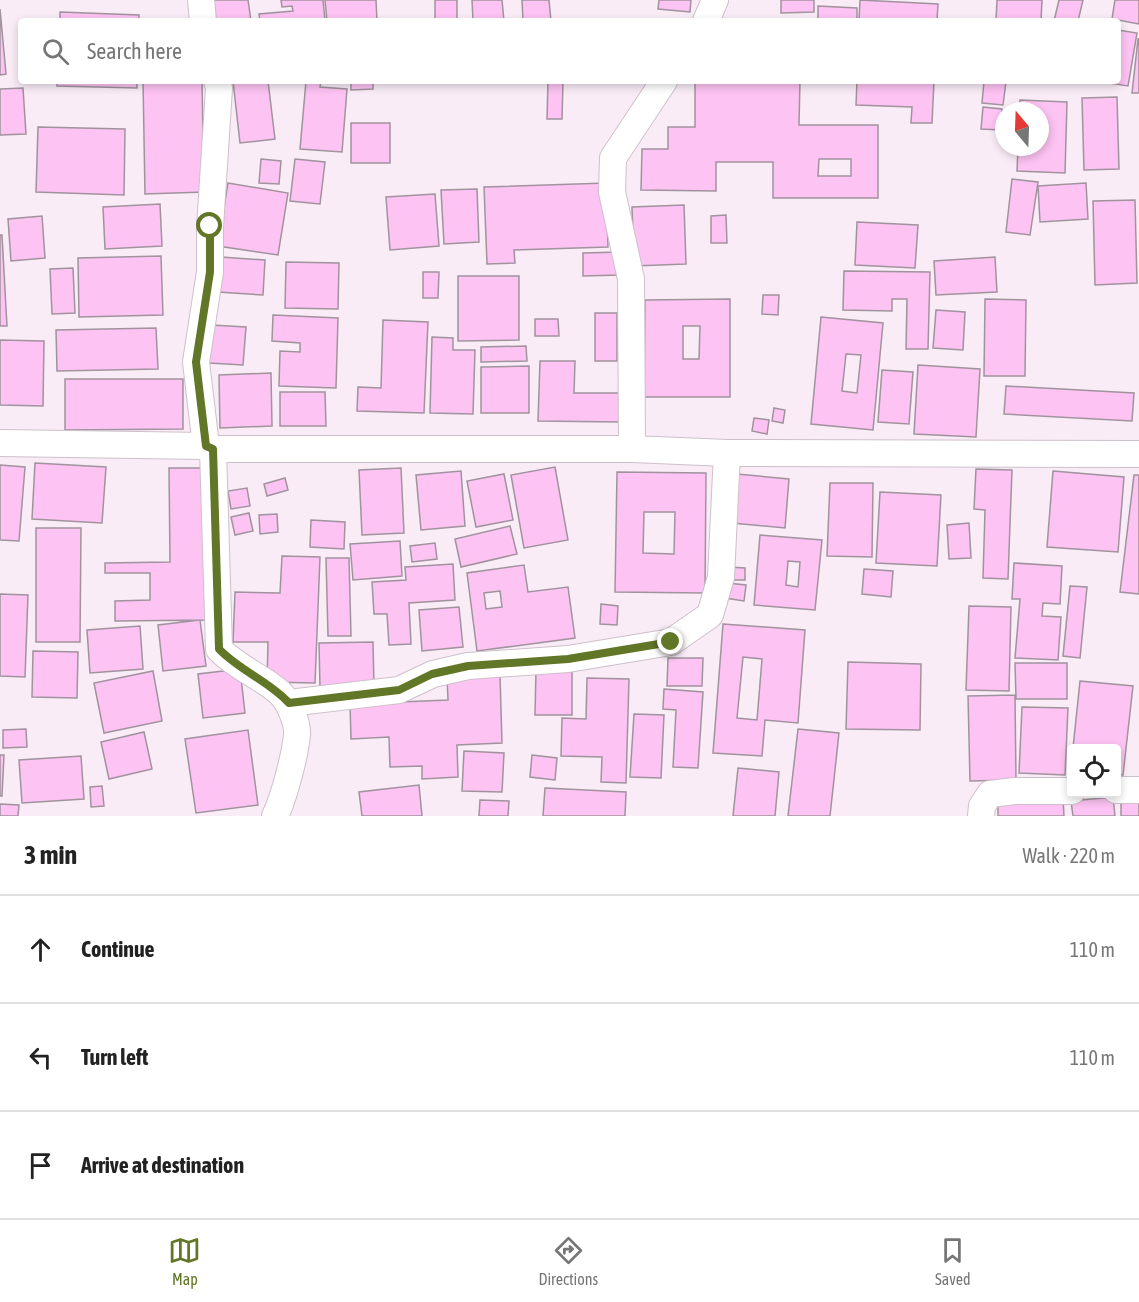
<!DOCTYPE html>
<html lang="en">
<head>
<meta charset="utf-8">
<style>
  body { margin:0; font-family:"Asap Condensed",sans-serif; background:#f6f6f6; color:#222 }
  .controls { position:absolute; right:18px; bottom:18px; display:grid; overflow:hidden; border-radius:6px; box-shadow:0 3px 9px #0003 }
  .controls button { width:54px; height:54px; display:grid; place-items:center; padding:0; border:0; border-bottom:2px solid #e0e0e0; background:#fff; color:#222; font:30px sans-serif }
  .compass { position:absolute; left:995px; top:102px; width:54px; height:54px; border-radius:50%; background:#fff; box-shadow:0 3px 9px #0003; rotate:341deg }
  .stop { position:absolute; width:18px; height:18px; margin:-14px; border:4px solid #617626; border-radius:50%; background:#fff }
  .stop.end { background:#617626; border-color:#fff; box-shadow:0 2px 6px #0008 }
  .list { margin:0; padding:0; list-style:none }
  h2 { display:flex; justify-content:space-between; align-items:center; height:78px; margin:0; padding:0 24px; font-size:26px }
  h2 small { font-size:20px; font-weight:400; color:#767676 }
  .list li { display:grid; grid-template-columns:39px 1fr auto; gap:18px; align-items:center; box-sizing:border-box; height:108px; padding:0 24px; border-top:2px solid #e0e0e0 }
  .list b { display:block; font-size:22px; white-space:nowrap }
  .list em { font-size:20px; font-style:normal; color:#767676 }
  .icon { flex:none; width:33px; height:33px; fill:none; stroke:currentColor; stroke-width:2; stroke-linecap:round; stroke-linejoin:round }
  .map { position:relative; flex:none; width:1139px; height:816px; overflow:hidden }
  .search { position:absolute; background:#fff; box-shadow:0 3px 9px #0003; left:18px; right:18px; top:18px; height:66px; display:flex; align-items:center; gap:15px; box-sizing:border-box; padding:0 21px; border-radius:6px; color:#767676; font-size:22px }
  .sheet { height:402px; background:#fff }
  nav { display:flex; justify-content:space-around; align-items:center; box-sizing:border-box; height:84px; border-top:2px solid #e0e0e0; background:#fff; font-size:16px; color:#767676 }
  nav a { display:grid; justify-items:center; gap:3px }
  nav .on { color:#617626 }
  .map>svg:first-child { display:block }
  .building { fill:#fdc3f3; stroke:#a0939e; stroke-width:1.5; fill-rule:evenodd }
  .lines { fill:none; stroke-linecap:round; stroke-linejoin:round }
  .minor-casing { stroke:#cec0cb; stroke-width:28 }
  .minor { stroke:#fff; stroke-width:26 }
  .route { stroke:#617626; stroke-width:8 }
</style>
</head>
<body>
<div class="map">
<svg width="1139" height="816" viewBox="0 0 1139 816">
  <rect width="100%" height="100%" fill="#f9ecf7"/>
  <path class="building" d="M210 0H248L251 21H212Z
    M281 0H323L325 21H260L259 14 293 11 292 6 282 7Z
    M325 0H376L377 21H327Z
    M435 0H457V21H435Z
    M472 0H502L504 21H473Z
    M522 0H549L551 21H523Z
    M659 0H691L690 12 658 9Z
    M781 0H814V12L781 13Z
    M860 0 938 4 937 21H859Z
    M997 0H1042L1041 21H996Z
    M1059 0H1083L1078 21H1054Z
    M1115 0H1139V24L1112 19Z
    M818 6 857 8V21H818Z
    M0 9 6 74 0 75Z
    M60 12 139 15V21H60Z
    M1118 30 1137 33 1128 86 1096 81H1118Z
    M1138 39H1139V93H1132Z
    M57 81H137V88L57 86Z
    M143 81H202L204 192 145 194Z
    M233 81H268L275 139 240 143Z
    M306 81H321L320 87 347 89 342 152 300 149Z
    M351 81H373V89L351 90Z
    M548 81H563L562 119H547Z
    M695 81H800L799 125H878V198H773V162H716V191L641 190 642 149H668V127H695ZM819 159H851V176H818Z
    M857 81H934L932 123H911L912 107 856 105Z
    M984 81 1006 82 1003 105 982 103Z
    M23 88 26 134 0 135V89Z
    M1117 97 1119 169 1084 170 1082 98Z
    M1020 100 1067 102 1065 173 1017 171 1018 147H1040V111H1019Z
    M983 107 1002 109 1000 130 981 129Z
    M351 123H390V163H351Z
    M38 127 125 129 124 195 36 192Z
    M261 159 281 161 279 184 259 183Z
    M295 159 325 162 320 204 290 201Z
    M1012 179 1038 182 1030 235 1006 232Z
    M228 183 288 193 278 255 218 246Z
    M606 183 608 247 514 250 515 263 487 264 484 187Z
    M1086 183 1088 219 1040 222 1038 186Z
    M477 189 479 242 444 244 441 190Z
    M435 194 439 246 390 250 386 197Z
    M1135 200 1137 283 1095 285 1093 201Z
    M160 204 162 246 105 249 103 207Z
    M684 205 686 264 634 266 632 207Z
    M726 215 727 243H711V216Z
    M42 216 45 258 11 261 8 219Z
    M857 222 918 225 915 268 855 265Z
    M0 235H2L7 326H0Z
    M620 252V275L583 276V253Z
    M161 256 163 315 79 317 78 258Z
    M221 257 265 260 263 295 218 292Z
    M995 257 997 292 936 295 934 261Z
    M286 262 339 263 338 309 285 308Z
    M73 268 75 313 52 314 50 269Z
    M844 271 930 272 928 349H906L907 299H892V311L843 310Z
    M423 272H439L438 298H423Z
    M458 276H519V340L458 341Z
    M763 295H779L778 315 762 314Z
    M730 299V397H644L645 300ZM683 326H700L699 359H683Z
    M985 299 1026 300 1025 376H984Z
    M936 310 965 312 963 350 933 348Z
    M595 313H617V361H595Z
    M273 315 338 318 336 388 279 386 280 351 300 352V343L272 341Z
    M821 317 883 323 873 430 811 424ZM846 354 861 355 857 393 842 391Z
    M535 319H558L559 336H535Z
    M383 320 428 322 424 413 357 411 358 387 381 388Z
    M211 325 246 327 243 365 209 363Z
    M156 328 158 369 57 371 56 330Z
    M432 337 453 338V350H475L473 414 430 413Z
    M0 340 44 341 43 406 0 405Z
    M526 346 527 361 481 362V347Z
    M540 361H575L574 393H620V422L538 421Z
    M918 365 980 369 976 437 914 434Z
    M529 366V413H481V367Z
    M882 370 913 372 909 424 878 422Z
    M271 373 272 426 220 428 219 375Z
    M65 379H183V429L65 430Z
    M1006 386 1134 393 1132 421 1004 414Z
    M280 392H325L326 426H280Z
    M774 408 785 410 783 423 772 421Z
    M754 418 769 420 767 434 752 431Z
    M35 463 106 467 102 523 32 519Z
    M0 465 25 467 19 541 0 540Z
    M555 467 568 540 524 548 511 475Z
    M169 468H208L209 620 115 621V601L150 600V573H105V563L170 562Z
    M401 468 404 533 362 535 359 470Z
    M976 469 1012 470 1008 579 983 578 985 510 974 509Z
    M461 471 465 526 421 530 416 475Z
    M1053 471 1124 477 1118 552 1047 547Z
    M617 472 706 473 705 593 615 592ZM644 512H675L674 554 643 553Z
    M504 474 513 520 476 527 467 481Z
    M737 474 789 479 785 528 732 523Z
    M1134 475H1139V594L1120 592Z
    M285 478 288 490 267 496 264 484Z
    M830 483H873L872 557 827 556Z
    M247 488 250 506 231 509 228 491Z
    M880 492 941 495 937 566 876 563Z
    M249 513 253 531 235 535 231 517Z
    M277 514 278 532 260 534 259 515Z
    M311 520 345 522 344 549 310 547Z
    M969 523 971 558 949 559 947 525Z
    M510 526 517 554 461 567 455 539Z
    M36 528H81L80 642H36Z
    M760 535 822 540 815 610 754 605ZM788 561 800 562 798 587 786 585Z
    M400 541 402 576 353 580 350 544Z
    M435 543 437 559 412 562 410 546Z
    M282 556 320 557 315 683 267 682 268 642H233L235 592 280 593Z
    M326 558H349L351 636H328Z
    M1014 563 1062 566 1060 604 1043 603 1042 616 1061 617 1058 660 1015 658 1020 599H1012Z
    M453 564 455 600 409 603 411 644 389 645 387 614H374L372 582 406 580 405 567Z
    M524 565 528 592 568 587 575 638 477 651 467 573ZM500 591 502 607 486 609 484 593Z
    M728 567 745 568V580H727Z
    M864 569 893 571 891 597 862 594Z
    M727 583 746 585 744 601 725 598Z
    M1070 586 1087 587 1080 658 1063 656Z
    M0 594 28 595 25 677 0 676Z
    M601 604 618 606 617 625 600 624Z
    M969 606 1011 607 1009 691 966 690Z
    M459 607 463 647 422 651 419 610Z
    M200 620 206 666 163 671 158 625Z
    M723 624 805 630 798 723 765 720 762 756 713 753ZM743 657 762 659 757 720 737 718Z
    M140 626 143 669 90 673 87 630Z
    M373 642 374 687 320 688 319 643Z
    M33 651 78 652 77 698 32 697Z
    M668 658H703L702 686H667Z
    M848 662 921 664 920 730 846 729Z
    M1015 663H1067V699H1016Z
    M240 669 245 713 203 718 198 674Z
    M536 670H572V715H535Z
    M153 671 162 721 104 733 94 683Z
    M500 675 502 743 457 745 458 777 422 779V766L390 767 389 737 351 739 350 704 448 700 447 677Z
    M587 678 629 679 626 783 601 782 602 757 561 756 562 718 586 719Z
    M1080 681 1133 686 1123 775H1116V748H1073Z
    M664 689 703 692 698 768 673 767 676 710 663 709Z
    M1015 695 1016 780 970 781 968 696Z
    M1022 707 1068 708 1065 775 1019 773Z
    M634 714 664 715 661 778 630 777Z
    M26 729 27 747 3 748V730Z
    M798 729 839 733 830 816H788Z
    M248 730 258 805 196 813 185 739Z
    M144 732 152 769 109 779 101 742Z
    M464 751 504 753 502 792 462 791Z
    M0 755H4L2 796H0Z
    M532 755 557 758 555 780 530 777Z
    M81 756 84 799 22 803 19 760Z
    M738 768 779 772 775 816H733Z
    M419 785 422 816H362L359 792Z
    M102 786 104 806 91 807 90 787Z
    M545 788 626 792 625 816H543Z
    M1139 796V816H1121V797Z
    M1113 797 1115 816H1073L1071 801Z
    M1063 798 1064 816H998V799Z
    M480 800 509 801 508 816H479Z
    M0 804 19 805 18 816H0Z"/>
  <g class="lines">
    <g class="minor-casing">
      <path id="minor" d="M201 0 203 21
        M706 21 715 0
        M0 443 206 446 213 449H632L727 453 1139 454
        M206 446 196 362 210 272V227L219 88 217 81
        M213 449 219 649C237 668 261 676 280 693 289 701 298 723 297 735 295 755 284 798 275 816
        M632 449 631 279 612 192 613 158 664 81
        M289 703 399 690 433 674 468 666 568 659 671 642 710 615 721 577 727 453
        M1116 790H1139
        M981 816 982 806 990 794 1015 791H1072"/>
    </g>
    <use href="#minor" class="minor"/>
  </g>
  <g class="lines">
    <path class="route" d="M210 226V272L196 362 206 446 213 449 219 649C240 671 269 681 289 703L399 690 432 674 468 666 568 659 671 642"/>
  </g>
</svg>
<div class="controls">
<button><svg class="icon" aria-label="locate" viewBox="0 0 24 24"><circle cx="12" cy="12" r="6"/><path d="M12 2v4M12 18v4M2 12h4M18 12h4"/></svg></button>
</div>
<svg class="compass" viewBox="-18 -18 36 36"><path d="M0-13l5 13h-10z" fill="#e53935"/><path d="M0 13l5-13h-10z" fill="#767676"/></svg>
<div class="stop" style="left:210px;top:226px"></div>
<div class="stop end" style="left:671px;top:642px"></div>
<div class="search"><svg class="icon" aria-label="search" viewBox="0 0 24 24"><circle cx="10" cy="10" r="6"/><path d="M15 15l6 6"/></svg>Search here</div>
</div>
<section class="sheet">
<h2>3 min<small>Walk · 220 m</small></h2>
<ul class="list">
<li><svg class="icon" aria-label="ahead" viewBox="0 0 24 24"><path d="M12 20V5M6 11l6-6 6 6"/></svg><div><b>Continue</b></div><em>110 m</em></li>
<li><svg class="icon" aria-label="left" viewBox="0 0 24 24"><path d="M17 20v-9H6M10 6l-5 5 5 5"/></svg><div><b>Turn left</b></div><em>110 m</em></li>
<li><svg class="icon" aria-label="arrive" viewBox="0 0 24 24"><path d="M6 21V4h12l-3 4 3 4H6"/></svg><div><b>Arrive at destination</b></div></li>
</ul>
</section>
<nav>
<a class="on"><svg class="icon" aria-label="map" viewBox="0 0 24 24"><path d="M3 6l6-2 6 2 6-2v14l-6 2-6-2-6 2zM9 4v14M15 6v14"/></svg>Map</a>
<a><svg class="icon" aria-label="directions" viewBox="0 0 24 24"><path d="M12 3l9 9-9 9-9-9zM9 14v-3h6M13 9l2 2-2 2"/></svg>Directions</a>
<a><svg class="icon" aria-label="saved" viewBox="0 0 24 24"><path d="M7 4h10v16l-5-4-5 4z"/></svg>Saved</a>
</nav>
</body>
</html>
